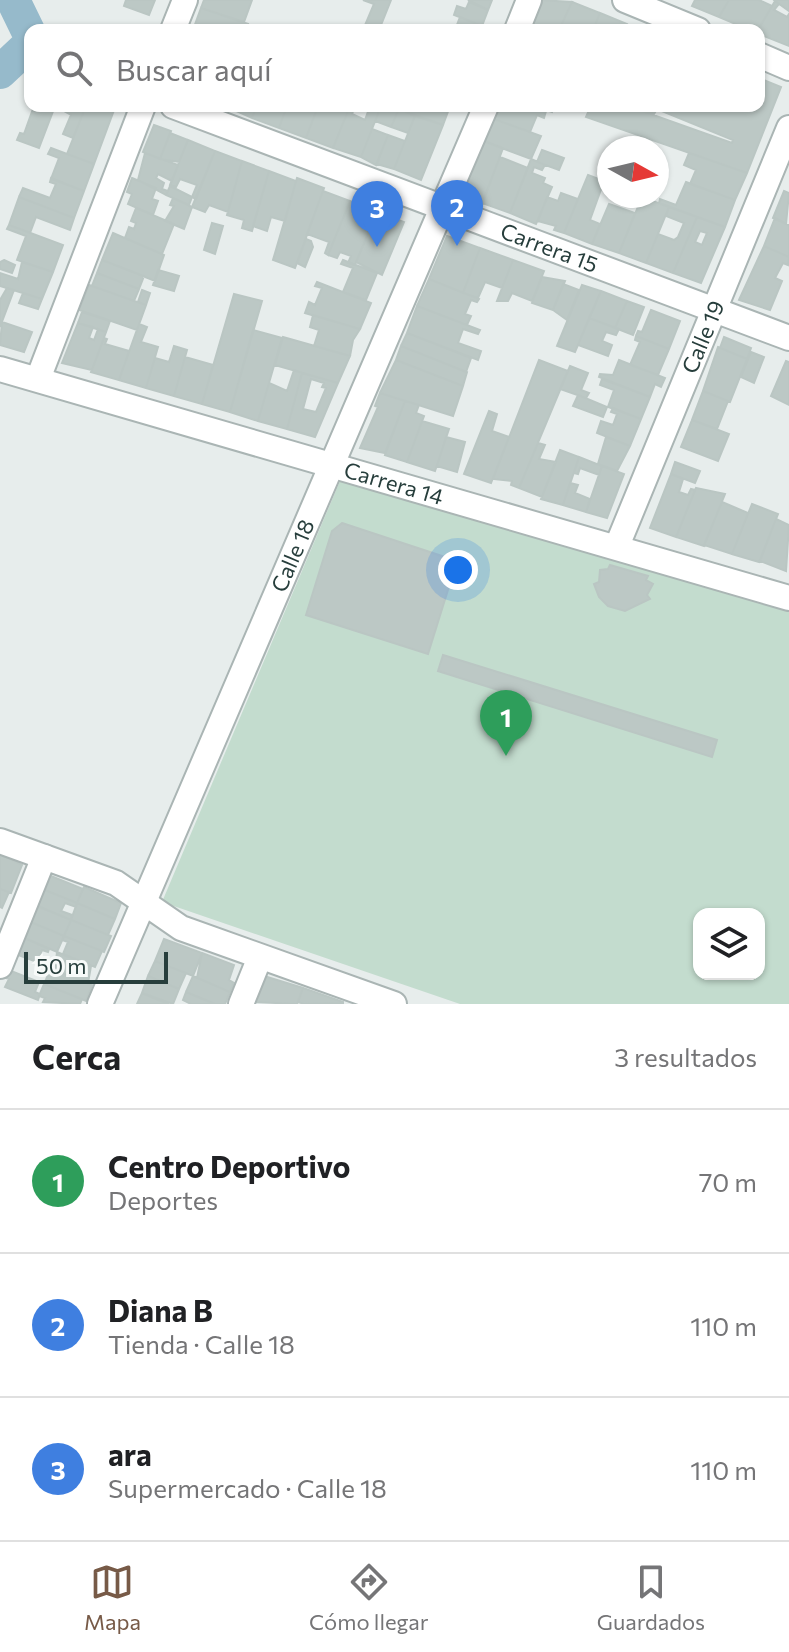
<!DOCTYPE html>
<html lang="es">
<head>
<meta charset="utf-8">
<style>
  body { margin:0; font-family:Commissioner,sans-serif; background:#f2f2f2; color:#202124 }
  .controls { position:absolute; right:24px; bottom:24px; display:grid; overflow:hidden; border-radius:16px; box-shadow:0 2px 6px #0004 }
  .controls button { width:72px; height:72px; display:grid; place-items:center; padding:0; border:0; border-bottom:2px solid #e0e0e0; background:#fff; color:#202124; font:40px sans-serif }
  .compass { position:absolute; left:597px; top:136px; width:72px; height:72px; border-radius:50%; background:#fff; box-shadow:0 2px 6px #0004; rotate:98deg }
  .scale { position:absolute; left:24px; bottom:20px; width:144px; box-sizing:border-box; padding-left:8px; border:4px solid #273e3c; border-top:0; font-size:22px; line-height:28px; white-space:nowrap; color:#273e3c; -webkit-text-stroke:6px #f7faf9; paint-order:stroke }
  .you { position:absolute; left:458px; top:570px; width:28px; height:28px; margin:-20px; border:6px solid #fff; border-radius:50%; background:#1a73e8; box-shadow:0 0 0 12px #1a73e833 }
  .badge { display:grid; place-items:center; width:52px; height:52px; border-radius:50%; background:#775a47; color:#fff; font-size:26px; font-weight:700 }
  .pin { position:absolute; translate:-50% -66px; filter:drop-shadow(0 2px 4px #0008) }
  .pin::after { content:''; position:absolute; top:42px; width:28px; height:24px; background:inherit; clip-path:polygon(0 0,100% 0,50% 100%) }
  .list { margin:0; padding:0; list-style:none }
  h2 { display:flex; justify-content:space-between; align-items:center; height:104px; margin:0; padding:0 32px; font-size:34px }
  h2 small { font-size:26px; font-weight:400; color:#757577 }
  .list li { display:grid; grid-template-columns:52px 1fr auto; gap:24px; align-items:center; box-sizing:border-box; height:144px; padding:0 32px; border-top:2px solid #e0e0e0 }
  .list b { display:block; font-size:30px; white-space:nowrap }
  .list p { margin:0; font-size:26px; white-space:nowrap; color:#757577 }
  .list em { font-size:26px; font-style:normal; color:#757577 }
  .icon { flex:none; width:44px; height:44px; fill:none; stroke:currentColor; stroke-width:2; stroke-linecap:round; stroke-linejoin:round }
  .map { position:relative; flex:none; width:789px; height:1004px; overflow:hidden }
  .search { position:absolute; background:#fff; box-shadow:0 2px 6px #0004; left:24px; right:24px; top:24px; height:88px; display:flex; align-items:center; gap:20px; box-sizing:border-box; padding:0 28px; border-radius:16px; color:#757577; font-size:30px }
  .sheet { height:536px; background:#fff }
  nav { display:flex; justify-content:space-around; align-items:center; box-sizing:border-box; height:112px; border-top:2px solid #e0e0e0; background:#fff; font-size:22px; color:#757577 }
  nav a { display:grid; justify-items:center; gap:4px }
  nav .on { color:#775a47 }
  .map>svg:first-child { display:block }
  .green { fill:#c3dcce; fill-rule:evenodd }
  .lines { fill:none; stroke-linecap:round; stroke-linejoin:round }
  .river { stroke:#96bacb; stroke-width:34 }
  .building { fill:#bcc8c5; stroke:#bac6c3; stroke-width:2; fill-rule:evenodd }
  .minor-casing { stroke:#aab5b4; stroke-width:28 }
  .minor { stroke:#fff; stroke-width:24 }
  .labels { text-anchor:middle; stroke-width:6; stroke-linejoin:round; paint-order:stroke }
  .street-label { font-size:22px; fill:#273e3c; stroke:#f7faf9 }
</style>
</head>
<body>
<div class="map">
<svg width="789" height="1004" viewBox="0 0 789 1004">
  <rect width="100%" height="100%" fill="#e7edec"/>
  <path class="green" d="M340 481 789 610V1004H460L162 902ZM699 914H759V974H699Z"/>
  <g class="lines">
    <path class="river" d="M13 0 30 35
      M0 72 30 44"/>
  </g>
  <path class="building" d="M126 0H155L149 15 124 6Z
    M204 0H252L244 22 201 8Z
    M363 0H391L379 30H363L374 4Z
    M468 0H492L488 10Z
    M540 0 572 2 559 30H527Z
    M695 0H729L719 17 692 6Z
    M729 0H759L772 6 758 30H750L719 17Z
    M774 0H789V11L775 1Z
    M775 1 779 4 774 10 787 17 789 14V46L759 34 758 30Z
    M469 2 488 10 482 26 454 15 457 6 466 9Z
    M572 2 600 13 593 30H559Z
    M201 8 207 10 248 24 246 30 230 27 229 30H193Z
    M600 13 627 24 625 30H593Z
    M460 17 484 27 482 30H455Z
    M759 78 781 87 747 173 586 117 591 106H628L732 143 733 140 657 109 654 114 635 106H759Z
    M34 106H55L39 148 17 140 20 133 24 134Z
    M55 106H86L73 138 63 134 71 115Z
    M86 106 114 110 94 164 67 154Z
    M225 106H257L252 118Z
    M257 106H287L279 128 252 118Z
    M287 106H318L306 138 279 128Z
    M318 106H350L333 148 306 138Z
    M350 106H355L352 114 365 120 370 106H381L361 157 333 148Z
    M381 106 399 109 391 127 375 121Z
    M389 106 427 107 450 106 443 125Z
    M495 106H534L546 111 544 118 537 115 530 132 491 118Z
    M534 106H554L552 112Z
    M399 109 415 116 408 133 391 127Z
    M415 116 443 125 421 180 394 169Z
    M491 118 541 136 531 159 483 141Z
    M154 125 171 131 160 159 143 152Z
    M372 129 388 135 376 165 361 157Z
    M170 133 188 140 179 162 160 159Z
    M388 135 405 141 394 169 377 164Z
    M479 139 503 148 482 205 458 196Z
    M188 140 215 151 196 199 192 197 197 185 180 179 176 187 170 185Z
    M51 148 94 164 84 191 51 179 59 158 48 154Z
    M542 150 564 158 559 170 537 162Z
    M215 151 242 161 228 212 209 205 205 212 192 207Z
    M145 153 178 165 172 181 158 174 156 178 164 183 162 189 168 191 166 195 138 180Z
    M689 153 747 173 735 200 690 184 696 170 684 165Z
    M500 157 528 168 510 213 482 203Z
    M531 159 545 165 542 170 534 167 532 173 545 178 543 183 552 187 536 224 510 213Z
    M242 161 269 171 252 231 242 228 244 220 227 215Z
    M269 171 296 181 285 221 271 217 267 231 253 226Z
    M588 175 604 181 590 220 600 224 592 244 564 233Z
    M51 178 84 191 74 218 19 197 23 188 50 198 56 184 50 182Z
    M132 178 156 188 152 199 158 201 153 215 128 204 132 194 127 192Z
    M297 178 324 188 295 268 273 260Z
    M686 182 735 200 725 227 659 203 660 199 676 205Z
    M170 186 192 197 189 205 166 195Z
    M323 191 350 201 328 255 325 253 329 242 307 234Z
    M784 191 789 193 786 224 773 218Z
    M561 193 578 199 564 233 554 230 556 226 538 221 547 197 558 201Z
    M19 197 74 218 70 230 36 217 30 233 9 225Z
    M642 197 669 207 646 263 619 253Z
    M173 198 192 207 184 229 165 221 174 206 170 205Z
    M350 201 377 212 355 265 348 263 351 256 340 252 337 258 328 255Z
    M609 204 635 213 619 253 592 244Z
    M669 207 697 217 673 273 646 263 658 234 674 240 678 237 684 223 666 216Z
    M136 208 174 224 162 254 125 238 129 227 134 229 136 223 131 221Z
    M377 212 404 222 382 275 356 262Z
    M697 217 725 227 701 283 673 273ZM700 231 707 233 702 245 695 242Z
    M775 218 789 225V257L764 246Z
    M212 223 223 226 215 254 204 250Z
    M9 225 63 245 53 272 17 260 26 236 7 229Z
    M113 233 164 255 155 281 102 260Z
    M447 236 480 248 463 293 429 279Z
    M306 239 311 241 313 247 305 267 297 263Z
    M764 246 789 257 788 265 783 263 775 278 782 281 770 310 739 300Z
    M480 248 513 260 502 288 485 282 478 298 463 293Z
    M4 260 15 265 12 273 0 269V262Z
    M102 260 144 276 139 289 97 273Z
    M343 260 377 273 366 300 343 292 353 268 341 264Z
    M513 260 544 271 532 301 512 293 508 301H497Z
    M22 262 53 272 42 299 0 286V273L18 279Z
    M158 270 179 276 174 291 153 285Z
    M97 273 139 289 134 301 92 286Z
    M542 277 565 281 553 310 532 303Z
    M429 279 479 299 477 302 471 300 465 314 471 316 467 325 417 306Z
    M317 282 371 303 360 329 305 313 309 302 315 305 322 288 315 286Z
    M563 284 579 290 567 320 553 310Z
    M89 285 146 305 137 330 79 310Z
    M582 285 601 291 575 352 557 346Z
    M7 288 14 290 0 327V300Z
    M142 290 150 293 146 305 138 302Z
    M601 291 627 301 615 328 589 318Z
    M23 293 42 299 38 309 19 303Z
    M234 294 262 301 230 412 202 404Z
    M627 301 644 307 633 335 615 328Z
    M417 306 480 330 478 334 463 329 458 343 481 351 478 360 407 333Z
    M651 310 680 321 669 349 636 336 638 331 642 332Z
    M82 312 110 321 106 332 78 323Z
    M313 315 360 329 353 340 350 356 314 346 319 330 310 327Z
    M589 318 619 329 616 335 606 332 602 341 612 345 608 356 578 345Z
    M2 322 32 332 24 352 0 345Z
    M78 323 93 327 89 338 94 340 98 329 106 332 92 370 62 363Z
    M139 324 147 327 141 342 158 347 146 388 119 380Z
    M253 330 282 338 258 421 230 412Z
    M407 333 471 358 466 372 401 346Z
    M636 336 669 349 658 375 630 365 640 342 635 340Z
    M283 337 350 356 338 383 275 365Z
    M724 337 751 348 747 359 720 348Z
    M104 338 107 339 105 344 129 351 119 380 91 372Z
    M174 346 187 350 174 396 146 388 155 358 169 362Z
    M401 346 467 372 463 386 396 360Z
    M718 347 747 359 730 402 703 391Z
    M751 352 764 357 754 383 741 377Z
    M185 357 213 365 202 404 174 396Z
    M396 360 463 386 453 416 380 393Z
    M539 360 568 371 519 488 511 485 512 481 493 479Z
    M619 360 665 378 661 387 655 384 650 397 599 377 600 374 613 375Z
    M786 361 789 362V405L771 396Z
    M570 366 588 373 581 390 589 393 586 398 560 389Z
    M294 370 302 373 287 429 258 421 269 383 287 391Z
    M302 373 338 383 315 437 287 429ZM311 379 324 383 322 387 326 388 316 412 303 409Z
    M602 379 650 397 641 419 608 407 614 390 600 385Z
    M703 391 728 401 717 429 692 420Z
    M380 393 405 401 385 453 360 448 378 407 375 406Z
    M578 395 607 407 603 417 573 406Z
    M405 401 419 405 416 413 424 416 407 462 385 455Z
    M613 408 641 419 630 446 597 433 601 421 613 425 617 414 611 412Z
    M489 411 497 414 492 431 509 437 491 483 464 474Z
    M692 420 729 434 718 461 681 447Z
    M422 421 449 429 435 471 407 462Z
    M446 437 465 442 457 472 437 466Z
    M606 437 630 446 617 471 598 464Z
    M538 443 545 445 539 459 556 462 542 497 519 488Z
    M560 450 579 457 563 505 541 499Z
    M579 457 602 466 599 475 580 468 578 474 574 473Z
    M675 462 700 471 695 483 671 474Z
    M602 466 624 474 607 518 586 512Z
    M671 474 683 479 679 492 688 495 691 489 695 490 676 537 650 528Z
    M570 483 578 485 575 493 590 499 586 512 563 505Z
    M696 488 725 494 704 546 676 537Z
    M722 502 748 513 732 554 704 545Z
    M752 504 778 514 759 562 732 554Z
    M776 519 789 525 786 571 760 561Z
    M342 523 457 561 428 654 306 615 332 531Z
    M610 565 648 576 646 580 653 584 647 595 650 599 625 611 608 606 599 597 594 584 599 582 600 570 608 569Z
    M443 655 717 740 712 757 438 671Z
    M0 853 22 865 11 893 0 889Z
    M46 874 83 889 77 903 40 888Z
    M84 887 121 903 115 919 77 903Z
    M40 888 77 903 76 907 65 903 61 911 72 915 71 920 33 904Z
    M0 889 9 892 2 908 0 907Z
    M77 903 115 919 108 935 71 920Z
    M37 906 71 920 64 936 26 920Z
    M26 920 64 936 57 952 20 936Z
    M71 920 111 936 104 952 64 936Z
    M20 936 49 949 48 952 42 950 37 962 18 955 22 947 16 945Z
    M64 936 102 951 95 967 63 954 68 942 62 940Z
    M164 939 202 953 193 976 155 961Z
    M57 952 91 966 88 983 55 970Z
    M202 953 234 965 229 980 234 983 230 992 197 978Z
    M155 961 186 973 179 989 148 976Z
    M51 968 92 985 86 1001 44 984Z
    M6 969 39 982 35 992 40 994 38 1000 5 987 9 979 3 977Z
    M148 976 179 989 173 1004 142 993Z
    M193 976 230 992 225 1004H215L186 992Z
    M264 976 303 988 297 1004 254 1002Z
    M44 984 82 999 80 1004 43 1002 45 998 39 996Z
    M303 988 343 1002V1003L304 1004 298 1002Z
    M186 992 200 998 215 1004H191L183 1000Z
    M142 993 156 999 169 1004H137Z"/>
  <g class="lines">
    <g class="minor-casing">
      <g id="minor">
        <path d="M625 0 698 30"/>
        <path d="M173 30 185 0"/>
        <path d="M517 30 529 0"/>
        <path d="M759 55 789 68"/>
        <path id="s1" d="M173 106 789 338"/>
        <path id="s2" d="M0 369 789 598"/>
        <path d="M38 379 143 106"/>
        <path id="s3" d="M617 546 789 128"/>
        <path d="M0 841 116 883 181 928 394 1004"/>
        <path d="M0 966 44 857"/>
        <path id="s4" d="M100 1004 486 106"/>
        <path d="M241 1004 260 957"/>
      </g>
    </g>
    <use href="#minor" class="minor"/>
  </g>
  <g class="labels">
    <g class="street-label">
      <text dy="8" stroke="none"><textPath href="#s1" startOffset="402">Carrera 15</textPath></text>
      <text dy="8" stroke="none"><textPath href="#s3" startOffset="226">Calle 19</textPath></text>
      <text dy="8" stroke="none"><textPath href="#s2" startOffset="410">Carrera 14</textPath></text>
      <text dy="8" stroke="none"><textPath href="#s4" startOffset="488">Calle 18</textPath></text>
    </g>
  </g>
</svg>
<div class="controls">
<button><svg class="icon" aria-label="layers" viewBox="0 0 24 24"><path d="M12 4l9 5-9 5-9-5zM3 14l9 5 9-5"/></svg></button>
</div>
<svg class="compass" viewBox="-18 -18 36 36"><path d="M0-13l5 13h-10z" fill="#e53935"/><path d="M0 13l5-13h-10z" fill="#757577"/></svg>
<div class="scale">50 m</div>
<div class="you"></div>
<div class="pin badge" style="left:506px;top:756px;background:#2e9e5b">1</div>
<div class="pin badge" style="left:457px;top:246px;background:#3f7fe0">2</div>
<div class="pin badge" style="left:377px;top:247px;background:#3f7fe0">3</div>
<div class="search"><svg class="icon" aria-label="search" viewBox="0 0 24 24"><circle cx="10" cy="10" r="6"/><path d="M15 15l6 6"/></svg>Buscar aquí</div>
</div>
<section class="sheet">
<h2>Cerca<small>3 resultados</small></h2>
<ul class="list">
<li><span class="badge" style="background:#2e9e5b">1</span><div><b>Centro Deportivo</b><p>Deportes</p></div><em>70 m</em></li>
<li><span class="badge" style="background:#3f7fe0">2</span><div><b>Diana B</b><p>Tienda · Calle 18</p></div><em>110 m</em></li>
<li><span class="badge" style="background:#3f7fe0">3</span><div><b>ara</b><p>Supermercado · Calle 18</p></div><em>110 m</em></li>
</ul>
</section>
<nav>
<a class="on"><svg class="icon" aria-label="map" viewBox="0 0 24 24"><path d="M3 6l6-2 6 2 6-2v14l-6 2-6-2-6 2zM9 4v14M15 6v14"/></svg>Mapa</a>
<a><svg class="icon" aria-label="directions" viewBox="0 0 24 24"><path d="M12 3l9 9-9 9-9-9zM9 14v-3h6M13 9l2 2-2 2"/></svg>Cómo llegar</a>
<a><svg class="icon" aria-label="saved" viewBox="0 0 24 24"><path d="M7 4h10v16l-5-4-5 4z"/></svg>Guardados</a>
</nav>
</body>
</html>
